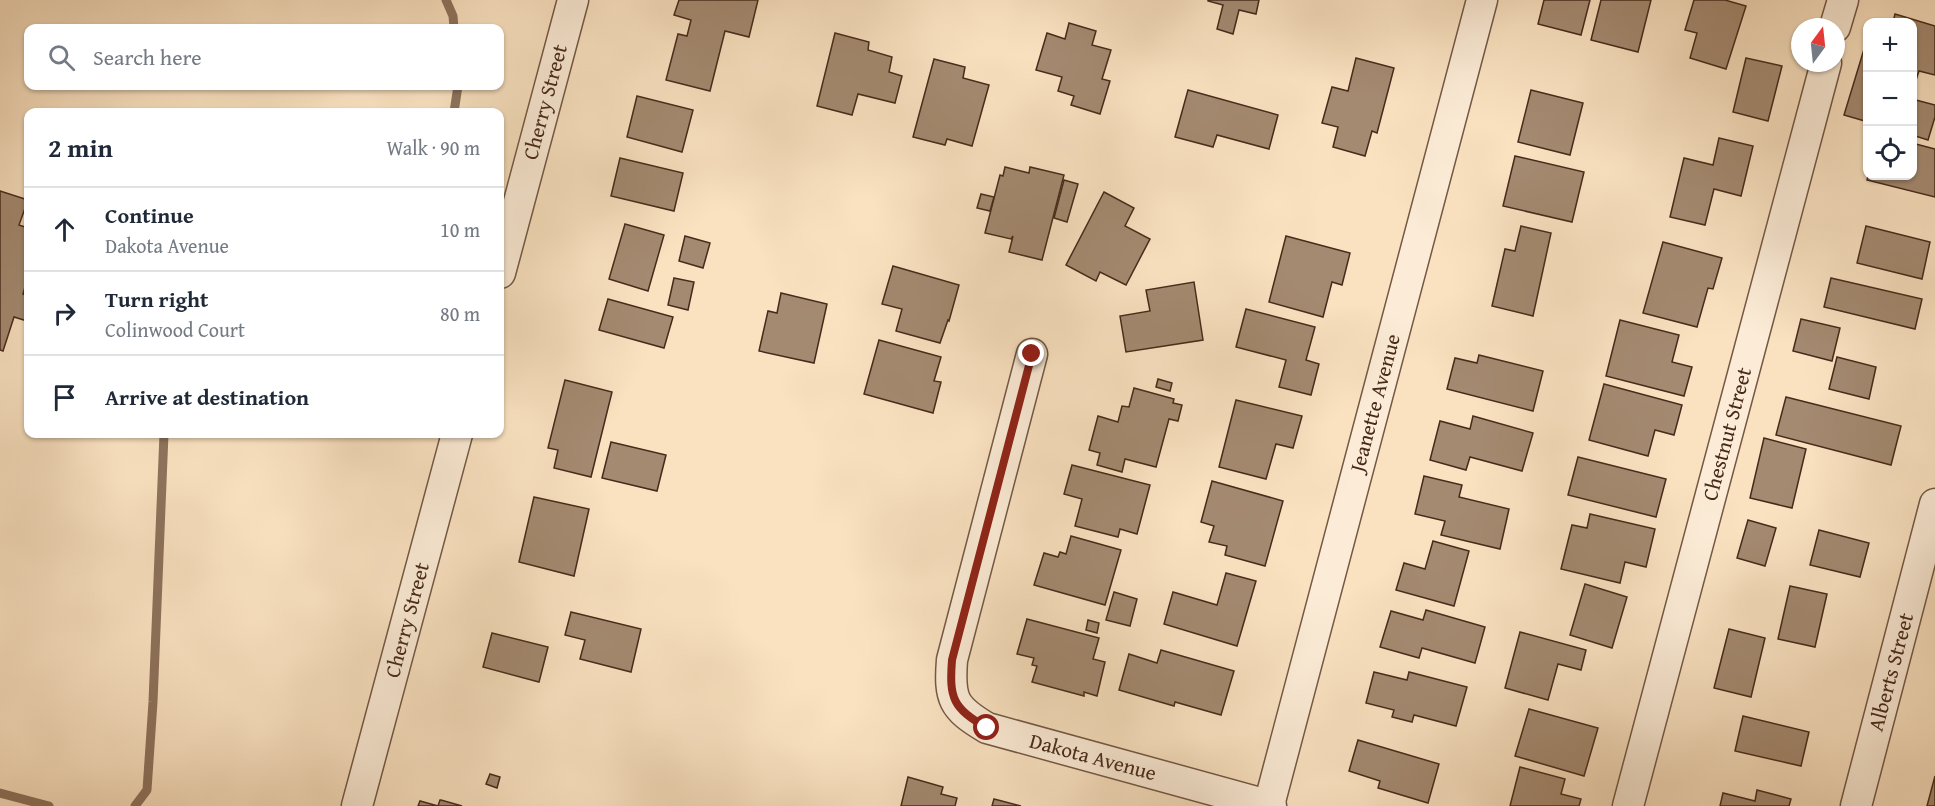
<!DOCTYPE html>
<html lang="en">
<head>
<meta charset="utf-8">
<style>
	body { margin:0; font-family:"Gentium Book Plus",serif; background:#f6f6f7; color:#1f2937 }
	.controls { position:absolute; right:18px; top:18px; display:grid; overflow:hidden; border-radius:12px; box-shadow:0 2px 4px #0004 }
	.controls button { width:54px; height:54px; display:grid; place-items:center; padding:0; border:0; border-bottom:2px solid #e0e1e3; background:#fff; color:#1f2937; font:30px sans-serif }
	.compass { position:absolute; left:1791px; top:18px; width:54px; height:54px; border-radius:50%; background:#fff; box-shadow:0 2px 4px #0004; rotate:15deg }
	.stop { position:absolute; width:18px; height:18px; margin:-14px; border:4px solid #8f2418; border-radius:50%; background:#fff }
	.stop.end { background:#8f2418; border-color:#fff; box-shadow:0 2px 6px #0008 }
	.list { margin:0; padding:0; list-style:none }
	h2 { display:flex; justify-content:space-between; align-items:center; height:78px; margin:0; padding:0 24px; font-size:26px }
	h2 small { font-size:20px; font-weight:400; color:#747a83 }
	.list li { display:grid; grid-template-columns:39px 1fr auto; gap:18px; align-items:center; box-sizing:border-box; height:84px; padding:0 24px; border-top:2px solid #e0e1e3 }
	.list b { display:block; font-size:22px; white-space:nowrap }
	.list p { margin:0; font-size:20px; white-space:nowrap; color:#747a83 }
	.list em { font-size:20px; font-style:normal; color:#747a83 }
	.icon { flex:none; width:33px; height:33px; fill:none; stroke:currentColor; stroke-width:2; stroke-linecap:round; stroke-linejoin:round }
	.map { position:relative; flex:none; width:1935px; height:806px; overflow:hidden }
	.search { position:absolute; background:#fff; box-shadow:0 2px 4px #0004; left:24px; top:24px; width:480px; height:66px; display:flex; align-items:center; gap:15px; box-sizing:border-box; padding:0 21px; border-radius:12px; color:#747a83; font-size:22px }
	.panel { position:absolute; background:#fff; box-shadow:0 2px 4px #0004; left:24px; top:108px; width:480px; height:330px; border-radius:12px }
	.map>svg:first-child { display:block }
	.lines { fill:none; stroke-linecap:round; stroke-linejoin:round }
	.stream { stroke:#8e735d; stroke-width:9 }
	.building { fill:#a48a71; stroke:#472a1b; stroke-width:1.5 }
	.minor-casing { stroke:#745844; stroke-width:33 }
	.minor { stroke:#fcecd7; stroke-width:30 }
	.route { stroke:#8f2418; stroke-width:8 }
	.labels { text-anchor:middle; stroke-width:4.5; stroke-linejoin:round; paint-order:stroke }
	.street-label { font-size:21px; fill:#472a1b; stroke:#fcecd7 }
</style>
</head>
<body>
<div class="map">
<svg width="1935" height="806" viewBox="0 0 1935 806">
	<rect width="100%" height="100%" fill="#fae2c1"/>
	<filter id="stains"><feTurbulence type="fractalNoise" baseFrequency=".00333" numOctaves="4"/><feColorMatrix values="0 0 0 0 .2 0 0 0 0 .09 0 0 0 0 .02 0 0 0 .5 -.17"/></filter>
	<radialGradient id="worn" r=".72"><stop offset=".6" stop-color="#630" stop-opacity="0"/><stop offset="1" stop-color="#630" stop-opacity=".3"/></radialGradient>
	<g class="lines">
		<g class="stream">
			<polyline points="446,0 453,16 454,28"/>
			<polyline points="454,112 458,86"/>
			<polyline points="0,793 49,806"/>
			<polyline points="135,806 147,790 153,702 164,434"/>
		</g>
	</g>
	<g class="building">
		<polygon points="679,0 758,0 749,37 725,31 710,91 666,80 678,34 687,36 691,20 674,15"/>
		<polygon points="1208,0 1259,0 1256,14 1239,10 1233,34 1217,29 1223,5 1208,1"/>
		<polygon points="1544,0 1590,0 1581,35 1538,24"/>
		<polygon points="1601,0 1651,0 1638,52 1591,40"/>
		<polygon points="1694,0 1725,0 1746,6 1726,69 1690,58 1697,33 1685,30"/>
		<polygon points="1895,14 1935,26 1935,75 1919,71 1912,92 1912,22 1893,22"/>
		<polygon points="1069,23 1096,31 1092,45 1111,50 1102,79 1110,81 1100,114 1071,105 1074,96 1058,91 1062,77 1036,70 1047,33 1065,39"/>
		<polygon points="835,33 869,42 868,50 892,57 889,72 902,76 895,103 858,94 852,115 817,106"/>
		<polygon points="1865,46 1868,46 1868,122 1844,115"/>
		<polygon points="1356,58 1394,68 1377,133 1372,131 1365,156 1333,147 1338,127 1322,123 1332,87 1348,91"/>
		<polygon points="1746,58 1782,66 1768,121 1733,112"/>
		<polygon points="934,59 965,67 963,78 989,85 972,146 947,139 945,145 913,137"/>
		<polygon points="1188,90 1278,115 1269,149 1217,135 1213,147 1175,137"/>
		<polygon points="1531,90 1583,103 1570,155 1518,142"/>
		<polygon points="637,96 693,110 682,152 627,137"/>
		<polygon points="1912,99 1935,105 1935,117 1928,140 1912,135"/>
		<polygon points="1719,138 1753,146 1741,196 1714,189 1705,225 1670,217 1684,158 1713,165"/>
		<polygon points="1912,143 1935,149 1935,197 1867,180 1868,176 1912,176"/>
		<polygon points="1515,156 1584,172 1572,222 1503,206"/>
		<polygon points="620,158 683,173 674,211 611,196"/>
		<polygon points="1005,167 1029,173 1030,167 1064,175 1042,260 1009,252 1013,236 1011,239 985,233 1000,175 1003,176"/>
		<polygon points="1064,180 1078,184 1067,222 1054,218"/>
		<polygon points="0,191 28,200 19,225 28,228 28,277 23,294 28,296 28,316 27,321 14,317 3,351 0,350"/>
		<polygon points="1104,192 1134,208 1125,226 1150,239 1126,285 1100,272 1096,281 1066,265"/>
		<polygon points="981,194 994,197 990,211 977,208"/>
		<polygon points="625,224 664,235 648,291 609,279"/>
		<polygon points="1521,226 1551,233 1533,316 1492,306 1505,249 1515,251"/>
		<polygon points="1866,226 1930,242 1922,279 1857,263"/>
		<polygon points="685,236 710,243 703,268 679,261"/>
		<polygon points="1286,236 1350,253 1342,285 1332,282 1323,317 1269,302"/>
		<polygon points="1663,242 1722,258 1713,289 1708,288 1697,327 1643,313"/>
		<polygon points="893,266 959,285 949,321 948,320 940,343 896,331 902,309 882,304"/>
		<polygon points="674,278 694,282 688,310 668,305"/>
		<polygon points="1831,278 1922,299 1915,329 1824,307"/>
		<polygon points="1194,282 1203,340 1126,352 1120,316 1150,311 1146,290"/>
		<polygon points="781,293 827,304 814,363 759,351 768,311 777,313"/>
		<polygon points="608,299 673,317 664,348 599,330"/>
		<polygon points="1246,309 1315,327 1306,360 1319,364 1311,395 1279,387 1286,360 1236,347"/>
		<polygon points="1801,319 1840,328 1832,361 1793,351"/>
		<polygon points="1620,320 1679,335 1672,362 1692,367 1684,396 1606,376"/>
		<polygon points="879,340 941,357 934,381 941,382 933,413 864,394"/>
		<polygon points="1479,355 1543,371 1533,411 1447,389 1455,358 1477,363"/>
		<polygon points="1837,357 1876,367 1869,399 1829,389"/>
		<polygon points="1158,379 1172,383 1170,391 1156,387"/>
		<polygon points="565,380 612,392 591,477 554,468 558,450 548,448"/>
		<polygon points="1604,384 1682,405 1674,435 1655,430 1648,456 1589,440"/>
		<polygon points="1134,388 1174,399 1173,403 1182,405 1178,421 1169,419 1156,467 1125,459 1122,472 1097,465 1100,453 1089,450 1098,416 1118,422 1122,406 1129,407"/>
		<polygon points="1786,397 1901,426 1891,465 1776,435"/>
		<polygon points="1236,400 1302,416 1293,448 1276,444 1266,479 1219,467"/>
		<polygon points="1473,416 1533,433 1522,471 1470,457 1466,470 1430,460 1440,421 1470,429"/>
		<polygon points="1764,438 1806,449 1792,508 1750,498"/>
		<polygon points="611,442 666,455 657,491 602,478"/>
		<polygon points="1578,457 1666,479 1656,517 1568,495"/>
		<polygon points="1072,465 1150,485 1137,534 1120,529 1118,537 1075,526 1082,499 1064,494"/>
		<polygon points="1424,476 1462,485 1459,497 1509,509 1500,549 1441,535 1445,521 1415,514"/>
		<polygon points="1212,481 1283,501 1265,566 1225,555 1227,546 1209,542 1214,526 1201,522"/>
		<polygon points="534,497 589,509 574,576 519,562"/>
		<polygon points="1590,514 1655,529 1646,567 1625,562 1620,583 1561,569 1572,525 1587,528"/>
		<polygon points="1748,520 1776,528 1765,566 1737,558"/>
		<polygon points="1819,530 1869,543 1860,577 1810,565"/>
		<polygon points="1071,536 1121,550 1105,605 1034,585 1044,553 1058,557 1060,552 1066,554"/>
		<polygon points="1433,541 1469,551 1454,606 1396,590 1404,563 1425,569"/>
		<polygon points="1226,573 1256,581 1237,646 1164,624 1173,592 1217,605"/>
		<polygon points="1585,584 1627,597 1612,648 1570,635"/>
		<polygon points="1790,586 1827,594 1815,647 1778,639"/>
		<polygon points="1114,592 1137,599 1130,626 1106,620"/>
		<polygon points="1426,610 1485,627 1475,663 1422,648 1419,658 1380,647 1391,611 1423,620"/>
		<polygon points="571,612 641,629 631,672 580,659 585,640 565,635"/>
		<polygon points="1027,619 1099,638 1093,659 1105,662 1097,696 1084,692 1084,696 1032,682 1037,666 1032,665 1034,658 1017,654"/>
		<polygon points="1088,620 1099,623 1097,633 1086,630"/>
		<polygon points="1729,629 1765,638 1751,697 1714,688"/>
		<polygon points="1520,632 1586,650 1581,670 1558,664 1548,700 1505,688"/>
		<polygon points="492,633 548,647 539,682 483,667"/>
		<polygon points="1161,650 1234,671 1221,715 1175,702 1174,706 1119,690 1129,654 1157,663"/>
		<polygon points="1374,672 1407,680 1409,672 1467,687 1456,726 1414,715 1412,722 1392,717 1394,710 1366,703"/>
		<polygon points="1529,709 1598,728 1584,776 1515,756"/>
		<polygon points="1743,716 1809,732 1801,766 1735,751"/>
		<polygon points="1358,740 1439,764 1428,803 1378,788 1380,781 1349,771"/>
		<polygon points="1520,767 1565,779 1561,794 1581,799 1579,806 1510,806"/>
		<polygon points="490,774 500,777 497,788 486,784"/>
		<polygon points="1935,776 1935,806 1927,806"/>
		<polygon points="908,777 943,787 941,794 957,798 955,806 901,806"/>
		<polygon points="1757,790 1791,799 1789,806 1720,806 1723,793 1755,801"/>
		<polygon points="994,799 998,800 1021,806 992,806"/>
		<polygon points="440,800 441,800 462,806 418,806 420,801 438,806"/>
	</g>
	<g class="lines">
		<defs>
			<g id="minor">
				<polyline points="1835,27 1843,0"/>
				<polyline points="500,273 573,0"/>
				<path d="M 1032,354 L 952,660 C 949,699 953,708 987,728 L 1271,806"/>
				<polyline points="1269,805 1482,0"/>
				<polyline points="357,806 457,434"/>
				<polyline points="1628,806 1826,63"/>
				<polyline points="1856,806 1935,504"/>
			</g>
		</defs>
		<use href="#minor" class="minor-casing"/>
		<use href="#minor" class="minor"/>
	</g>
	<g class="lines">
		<path class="route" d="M 987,728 C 953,708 949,699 952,660 L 1032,354"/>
	</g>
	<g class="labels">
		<g class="street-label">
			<text transform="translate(545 102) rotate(-75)" y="7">Cherry Street</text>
			<text transform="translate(1375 403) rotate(-75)" y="7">Jeanette Avenue</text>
			<text transform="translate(1727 434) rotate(-75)" y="7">Chestnut Street</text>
			<text transform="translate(407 620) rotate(-75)" y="7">Cherry Street</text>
			<text transform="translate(1891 672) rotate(-75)" y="7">Alberts Street</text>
			<text transform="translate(1093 757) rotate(15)" y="7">Dakota Avenue</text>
		</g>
	</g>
	<rect width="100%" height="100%" filter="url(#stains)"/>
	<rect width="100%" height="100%" fill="url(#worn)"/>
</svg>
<div class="controls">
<button>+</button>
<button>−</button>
<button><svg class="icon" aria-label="locate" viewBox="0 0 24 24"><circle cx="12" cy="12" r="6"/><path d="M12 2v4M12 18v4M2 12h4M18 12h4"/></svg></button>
</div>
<svg class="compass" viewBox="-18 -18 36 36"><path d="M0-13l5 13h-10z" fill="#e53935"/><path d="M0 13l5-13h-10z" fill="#747a83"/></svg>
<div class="stop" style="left:987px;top:728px"></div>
<div class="stop end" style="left:1032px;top:354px"></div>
<div class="search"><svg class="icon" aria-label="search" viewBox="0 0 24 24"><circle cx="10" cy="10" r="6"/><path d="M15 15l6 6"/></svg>Search here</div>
<section class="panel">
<h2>2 min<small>Walk · 90 m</small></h2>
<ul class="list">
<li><svg class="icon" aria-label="ahead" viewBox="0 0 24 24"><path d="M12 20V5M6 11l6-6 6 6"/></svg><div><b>Continue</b><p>Dakota Avenue</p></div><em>10 m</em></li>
<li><svg class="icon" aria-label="right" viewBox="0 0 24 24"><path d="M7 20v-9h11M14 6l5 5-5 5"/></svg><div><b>Turn right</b><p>Colinwood Court</p></div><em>80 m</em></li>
<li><svg class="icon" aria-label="arrive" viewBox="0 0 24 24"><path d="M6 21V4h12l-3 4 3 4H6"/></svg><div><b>Arrive at destination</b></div></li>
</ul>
</section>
</div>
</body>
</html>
